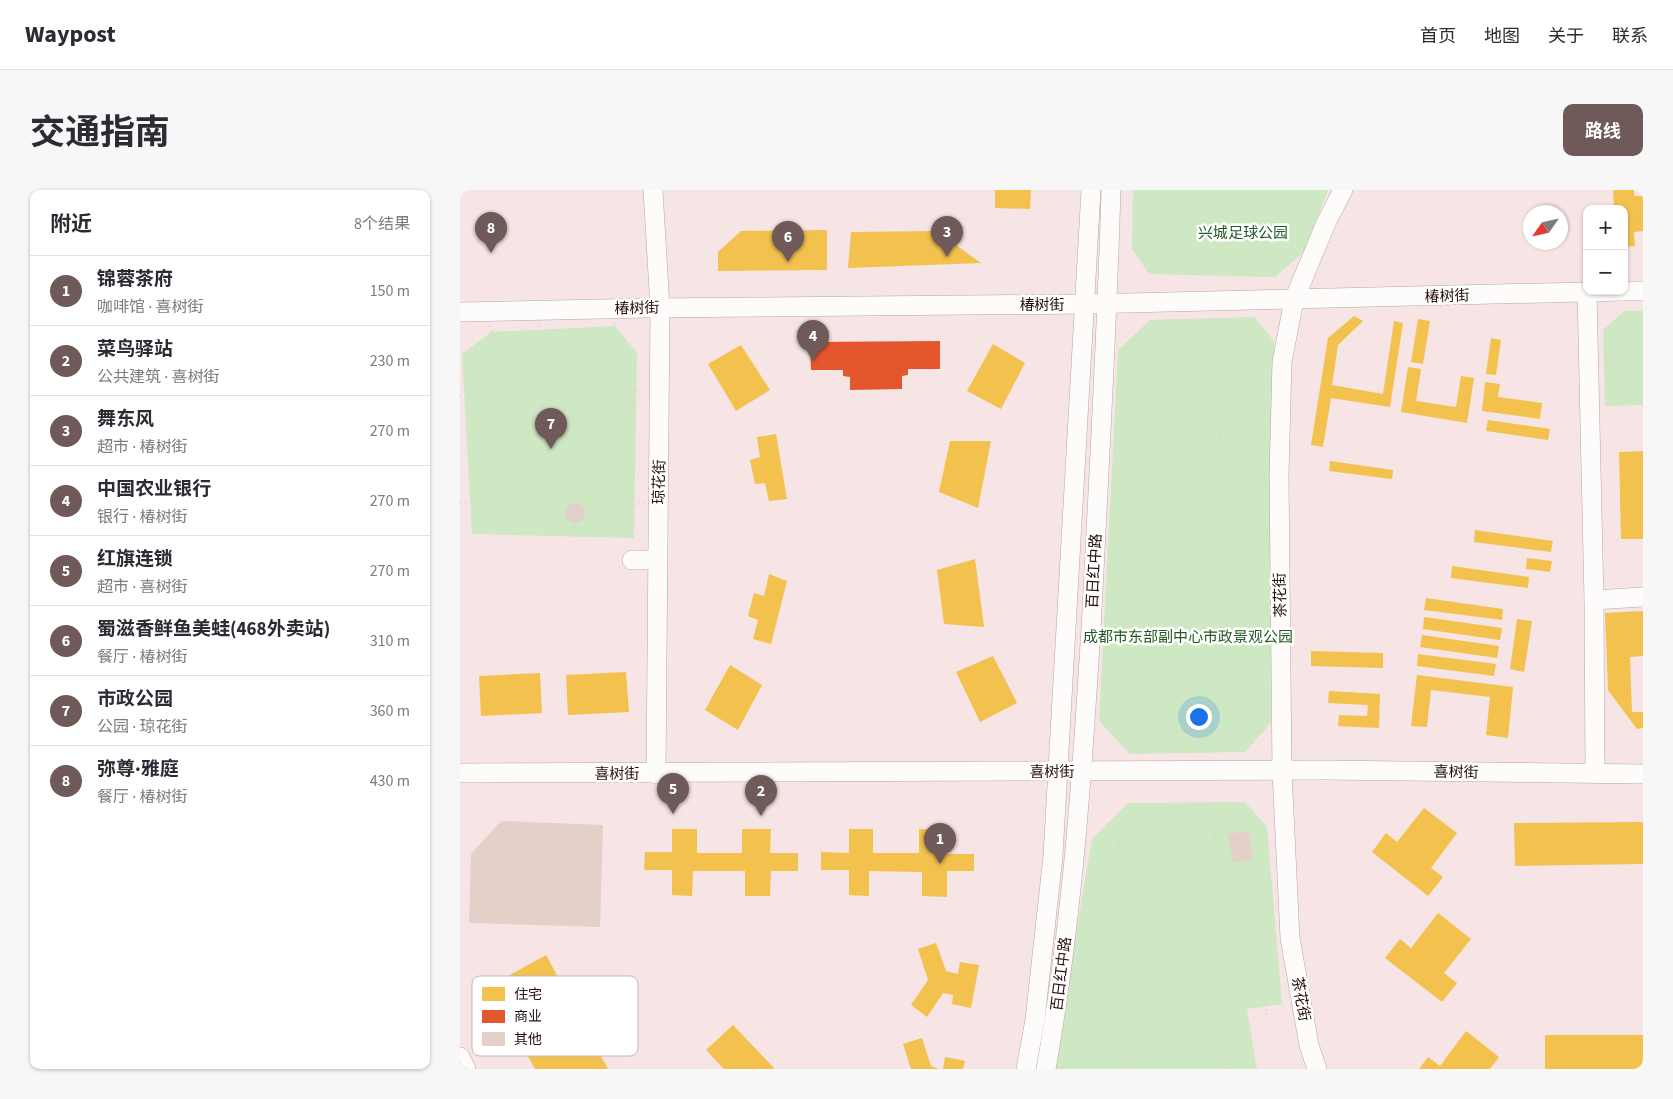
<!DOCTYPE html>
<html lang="zh">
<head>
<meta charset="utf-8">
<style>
	body { margin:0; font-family:"Source Sans 3","Noto Sans SC",sans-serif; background:#f7f7f7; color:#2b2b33 }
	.controls { position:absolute; right:15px; top:15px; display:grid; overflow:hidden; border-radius:10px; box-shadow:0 1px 4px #0004 }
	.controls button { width:45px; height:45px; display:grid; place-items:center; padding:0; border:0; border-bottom:1px solid #e1e1e2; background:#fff; color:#2b2b33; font:25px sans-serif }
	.compass { position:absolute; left:1063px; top:15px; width:45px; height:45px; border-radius:50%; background:#fff; box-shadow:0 1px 4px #0004; rotate:236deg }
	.you { position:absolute; left:738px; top:526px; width:18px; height:18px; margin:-12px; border:4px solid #fff; border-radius:50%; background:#1a73e8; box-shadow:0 0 0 8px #1a73e833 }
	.badge { display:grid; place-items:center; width:32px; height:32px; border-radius:50%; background:#705959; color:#fff; font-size:16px; font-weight:700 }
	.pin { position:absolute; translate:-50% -41px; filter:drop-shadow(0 1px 2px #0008) }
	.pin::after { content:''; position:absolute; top:26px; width:18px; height:15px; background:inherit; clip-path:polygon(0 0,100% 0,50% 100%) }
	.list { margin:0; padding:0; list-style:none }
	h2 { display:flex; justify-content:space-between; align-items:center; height:65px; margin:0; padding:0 20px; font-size:21px }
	h2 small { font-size:16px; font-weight:400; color:#7c7c81 }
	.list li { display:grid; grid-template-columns:32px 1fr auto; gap:15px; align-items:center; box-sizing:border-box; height:70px; padding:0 20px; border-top:1px solid #e1e1e2 }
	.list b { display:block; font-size:19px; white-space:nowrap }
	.list p { margin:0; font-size:16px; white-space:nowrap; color:#7c7c81 }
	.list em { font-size:16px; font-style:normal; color:#7c7c81 }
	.map { position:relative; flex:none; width:1183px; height:879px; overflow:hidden; border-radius:10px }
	header { display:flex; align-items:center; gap:30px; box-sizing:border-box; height:70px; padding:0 25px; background:#fff; border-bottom:1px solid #e1e1e2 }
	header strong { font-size:24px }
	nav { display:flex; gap:28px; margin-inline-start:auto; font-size:18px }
	.intro { display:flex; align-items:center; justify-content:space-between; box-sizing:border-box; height:120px; padding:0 30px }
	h1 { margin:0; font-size:35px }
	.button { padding:12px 22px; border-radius:10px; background:#705959; color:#fff; font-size:18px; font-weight:700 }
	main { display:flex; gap:30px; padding:0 30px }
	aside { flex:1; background:#fff; border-radius:10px; box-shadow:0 1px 4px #0004 }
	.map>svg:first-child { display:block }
	.green { fill:#cfe8c4 }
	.homes { fill:#f2c14e }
	.shops { fill:#e4572e }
	.building { fill:#e4cfc9 }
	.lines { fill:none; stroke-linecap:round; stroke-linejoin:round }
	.minor-casing { stroke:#baa5a4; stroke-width:20 }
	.path { stroke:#dad4d4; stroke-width:2.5; stroke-dasharray:1 4; stroke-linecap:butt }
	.minor { stroke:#fefbfb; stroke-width:19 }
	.labels { text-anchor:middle; stroke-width:5; stroke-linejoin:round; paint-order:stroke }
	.park-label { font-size:15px; fill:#215a1f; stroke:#fff }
	.street-label { font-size:15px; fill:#280e0e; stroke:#fff }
	.key { fill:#fff; stroke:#beb7b7; stroke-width:1 }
	.key-label { font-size:14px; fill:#280e0e }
</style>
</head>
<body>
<header>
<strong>Waypost</strong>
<nav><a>首页</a><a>地图</a><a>关于</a><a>联系</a></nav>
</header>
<div class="intro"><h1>交通指南</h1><a class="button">路线</a></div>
<main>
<aside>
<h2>附近<small>8个结果</small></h2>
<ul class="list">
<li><span class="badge">1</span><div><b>锦蓉茶府</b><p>咖啡馆 · 喜树街</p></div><em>150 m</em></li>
<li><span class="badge">2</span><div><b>菜鸟驿站</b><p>公共建筑 · 喜树街</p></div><em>230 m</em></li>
<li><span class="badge">3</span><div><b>舞东风</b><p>超市 · 椿树街</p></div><em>270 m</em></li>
<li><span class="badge">4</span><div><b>中国农业银行</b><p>银行 · 椿树街</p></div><em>270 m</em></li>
<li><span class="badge">5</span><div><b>红旗连锁</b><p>超市 · 喜树街</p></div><em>270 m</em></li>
<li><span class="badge">6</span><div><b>蜀滋香鲜鱼美蛙(468外卖站)</b><p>餐厅 · 椿树街</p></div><em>310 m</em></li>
<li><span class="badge">7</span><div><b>市政公园</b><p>公园 · 琼花街</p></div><em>360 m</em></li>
<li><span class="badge">8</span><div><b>弥尊·雅庭</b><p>餐厅 · 椿树街</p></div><em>430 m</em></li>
</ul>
</aside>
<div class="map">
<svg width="1183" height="879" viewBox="0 0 1183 879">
	<rect width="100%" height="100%" fill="#f6e5e4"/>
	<g class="green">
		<polygon points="673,0 868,0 843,63 815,87 689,84 672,59"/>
		<polygon points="1164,121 1183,121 1183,215 1145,216 1143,140"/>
		<polygon points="794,127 814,151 811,533 785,562 670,564 639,531 658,160 690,130"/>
		<polygon points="155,136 177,163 174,348 12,344 2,164 31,142"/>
		<polygon points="785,612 807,637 822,814 787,819 797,879 593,879 632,649 668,613"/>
	</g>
	<g class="homes">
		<polygon points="535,0 571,0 570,19 535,18"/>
		<polygon points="1153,0 1174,0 1174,6 1183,6 1183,41 1174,42 1175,56 1164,57 1164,19 1138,19 1138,16 1154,15"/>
		<polygon points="367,40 367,80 258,81 258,62 281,41"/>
		<polygon points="476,41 521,73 388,78 391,42"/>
		<polygon points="894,126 903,131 878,155 872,195 923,204 934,131 943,133 930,217 871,208 863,257 851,255 868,148"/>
		<polygon points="958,129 970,131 963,174 951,172"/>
		<polygon points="1031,148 1041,150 1036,185 1026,184"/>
		<polygon points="533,154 565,173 541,219 507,201"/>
		<polygon points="281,155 310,200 276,221 248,174"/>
		<polygon points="948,177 961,179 956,211 996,217 1001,186 1014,188 1007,233 941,222"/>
		<polygon points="1025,192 1040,194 1038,207 1082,213 1080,229 1022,221"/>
		<polygon points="1028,230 1090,239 1088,250 1026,241"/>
		<polygon points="316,244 327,309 309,311 305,293 295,294 290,270 300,267 297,247"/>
		<polygon points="490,251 531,251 518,318 479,302"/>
		<polygon points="1183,261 1183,349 1161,349 1159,262"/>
		<polygon points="870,271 933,280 932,289 869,281"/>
		<polygon points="1015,340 1093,351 1091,362 1014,352"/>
		<polygon points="1067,368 1092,371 1090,382 1066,379"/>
		<polygon points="515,369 524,437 484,434 477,380"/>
		<polygon points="992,376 1069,387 1068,398 991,388"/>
		<polygon points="309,384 327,391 311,454 293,449 298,430 288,426 294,403 304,406"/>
		<polygon points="966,408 1043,419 1042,430 964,420"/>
		<polygon points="1183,421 1183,466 1170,467 1172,522 1183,522 1183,538 1177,539 1148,500 1145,423"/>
		<polygon points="964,427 1042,438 1040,450 963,439"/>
		<polygon points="1057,429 1072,431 1064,482 1050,479"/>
		<polygon points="962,445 1039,456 1037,468 960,457"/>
		<polygon points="851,461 923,463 923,478 851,476"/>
		<polygon points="958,464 1036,474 1034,486 957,476"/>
		<polygon points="533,466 557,513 520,532 496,482"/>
		<polygon points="270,475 302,495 278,540 245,520"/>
		<polygon points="166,482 169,522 108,525 106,485"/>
		<polygon points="80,483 82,523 21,526 19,486"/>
		<polygon points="957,485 1053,497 1048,548 1026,545 1030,507 971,500 967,537 951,536"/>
		<polygon points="869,501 920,504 919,538 878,536 879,525 907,526 908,515 868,513"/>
		<polygon points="964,618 997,643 971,678 983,687 968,706 912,662 926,643 937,652"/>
		<polygon points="1183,632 1183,674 1055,676 1054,633"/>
		<polygon points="212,639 237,639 237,663 282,663 282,639 311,639 310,663 338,663 338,681 311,681 310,706 285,706 285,681 233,681 232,706 212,705 212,680 184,680 185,662 212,662"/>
		<polygon points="389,639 413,639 413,663 459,663 459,639 487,640 487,664 514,664 514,681 487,681 487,707 462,706 462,682 409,681 409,706 389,705 389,680 361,680 361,662 389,663"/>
		<polygon points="978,723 1011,749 984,783 997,793 982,812 925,768 940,749 951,758"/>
		<polygon points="476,753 486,781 498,784 500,772 519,775 511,818 492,814 493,805 483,803 467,827 451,815 468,790 458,759"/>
		<polygon points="86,765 148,879 75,879 30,796"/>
		<polygon points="273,835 315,879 264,879 246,860"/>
		<polygon points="1006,841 1039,867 1030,879 959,879 968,867 980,876"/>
		<rect x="1085" y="845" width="98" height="34"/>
		<polygon points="462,848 471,876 479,879 451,879 443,854"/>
		<polygon points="485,867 505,871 503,879 483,879"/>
	</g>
	<polygon class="shops" points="480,151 480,179 448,179 448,185 442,186 442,199 390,200 390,187 383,186 383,180 351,180 350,152"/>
	<g class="building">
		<circle cx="115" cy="323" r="10"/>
		<polygon points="41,631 143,635 140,737 9,733 11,664"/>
		<polygon points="789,641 793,669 773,673 768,644"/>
	</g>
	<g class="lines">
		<defs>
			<g id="minor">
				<polyline points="193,0 200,118 196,584"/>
				<polyline points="1164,101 1183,101"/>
				<polyline points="1127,102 1134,410 1135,584"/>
				<polyline points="0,122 188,118 626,114 1163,101"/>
				<polyline points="172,370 198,370"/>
				<polyline points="1134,410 1183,407"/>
				<polyline points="0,583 865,580 1183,584"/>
				<polyline points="0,867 6,879"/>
				<polyline points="566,879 575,830 593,666 631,0"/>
				<path d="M 586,879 C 613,728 623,574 632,421 C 639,280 647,140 651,0"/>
				<polyline points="857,879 849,855 830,748 822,581 819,285 822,172 834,110 866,33 883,0"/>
			</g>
		</defs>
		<use href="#minor" class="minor-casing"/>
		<g class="path">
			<polyline points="757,128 762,421"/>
			<polyline points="711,129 712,421"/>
			<polyline points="30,136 31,142 47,167"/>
			<polyline points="79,136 79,157"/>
			<polyline points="712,171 758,170"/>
			<path d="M 0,206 L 8,206 L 25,231 L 58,263 C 67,263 76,259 85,260 C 108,263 129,308 158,315 C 165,316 176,314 185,313"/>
			<path d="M 91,210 C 82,218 69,226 56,220 C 50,217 46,211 42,206 C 12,169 94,125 107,191"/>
			<polyline points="119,226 108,233 91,210 155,134"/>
			<polyline points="25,231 44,210"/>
			<polyline points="712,234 759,233"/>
			<polyline points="655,245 712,245"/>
			<polyline points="759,246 805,246"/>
			<polyline points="712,256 759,256"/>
			<polyline points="88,261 94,246 108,233"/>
			<path d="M 54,290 C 61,308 74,323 95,314 C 104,310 107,306 111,297 L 119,226 C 136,206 159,204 183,201"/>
			<path d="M 0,313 C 20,312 41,311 53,291 C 57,284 57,271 58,263"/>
			<polyline points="646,421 806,421"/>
			<polyline points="743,421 750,541"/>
			<polyline points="725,541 729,421"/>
			<polyline points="738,541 738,565"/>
			<polyline points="661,555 675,542 804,541"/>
			<polyline points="754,612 755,652 751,676 774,777 776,803 768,879"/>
			<polyline points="647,634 701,724"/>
			<path d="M 659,654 C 684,638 690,631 718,644"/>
			<polyline points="732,656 755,652 777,612"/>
			<polyline points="675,680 724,649"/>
			<polyline points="618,764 633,766 651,794 660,789 676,814 648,832 671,870 718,841 712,832 754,806 803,800 807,827"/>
			<polyline points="633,766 720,712 732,656 718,644 719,612"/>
			<polyline points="671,870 677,879"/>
		</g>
		<use href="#minor" class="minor"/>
	</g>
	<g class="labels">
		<g class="park-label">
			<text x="783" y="48">兴城足球公园</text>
			<text x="728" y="452">成都市东部副中心市政景观公园</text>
		</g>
		<g class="street-label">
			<text transform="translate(987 106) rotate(-2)" y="5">椿树街</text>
			<text x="582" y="120">椿树街</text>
			<text transform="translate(177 118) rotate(-1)" y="5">椿树街</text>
			<text transform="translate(199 292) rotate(-89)" y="5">琼花街</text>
			<text transform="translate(634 381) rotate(-87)" y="5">百日红中路</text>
			<text transform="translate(820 405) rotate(-91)" y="5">茶花街</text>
			<text x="592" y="587">喜树街</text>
			<text transform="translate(996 582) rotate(1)" y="5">喜树街</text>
			<text x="157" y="589">喜树街</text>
			<text transform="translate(601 784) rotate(-83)" y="5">百日红中路</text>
			<text transform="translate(841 809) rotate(80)" y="5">茶花街</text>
		</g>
	</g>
	<rect x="12" y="786" width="166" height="80" rx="8" class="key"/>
	<rect x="22" y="797" width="23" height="14" fill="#f2c14e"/>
	<rect x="22" y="820" width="23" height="13" fill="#e4572e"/>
	<rect x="22" y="842" width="23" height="14" fill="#e4cfc9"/>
	<g class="key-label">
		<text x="54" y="809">住宅</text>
		<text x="54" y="831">商业</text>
		<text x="54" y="854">其他</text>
	</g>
</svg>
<div class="controls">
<button>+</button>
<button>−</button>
</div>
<svg class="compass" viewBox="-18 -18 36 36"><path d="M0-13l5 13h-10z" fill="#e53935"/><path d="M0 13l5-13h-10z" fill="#7c7c81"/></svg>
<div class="you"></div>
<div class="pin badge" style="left:480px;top:674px">1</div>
<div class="pin badge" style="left:301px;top:626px">2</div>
<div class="pin badge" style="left:487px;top:67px">3</div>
<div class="pin badge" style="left:353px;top:171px">4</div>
<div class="pin badge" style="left:213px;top:624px">5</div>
<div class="pin badge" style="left:328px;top:72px">6</div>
<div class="pin badge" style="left:91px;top:259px">7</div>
<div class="pin badge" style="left:31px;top:63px">8</div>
</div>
</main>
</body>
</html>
